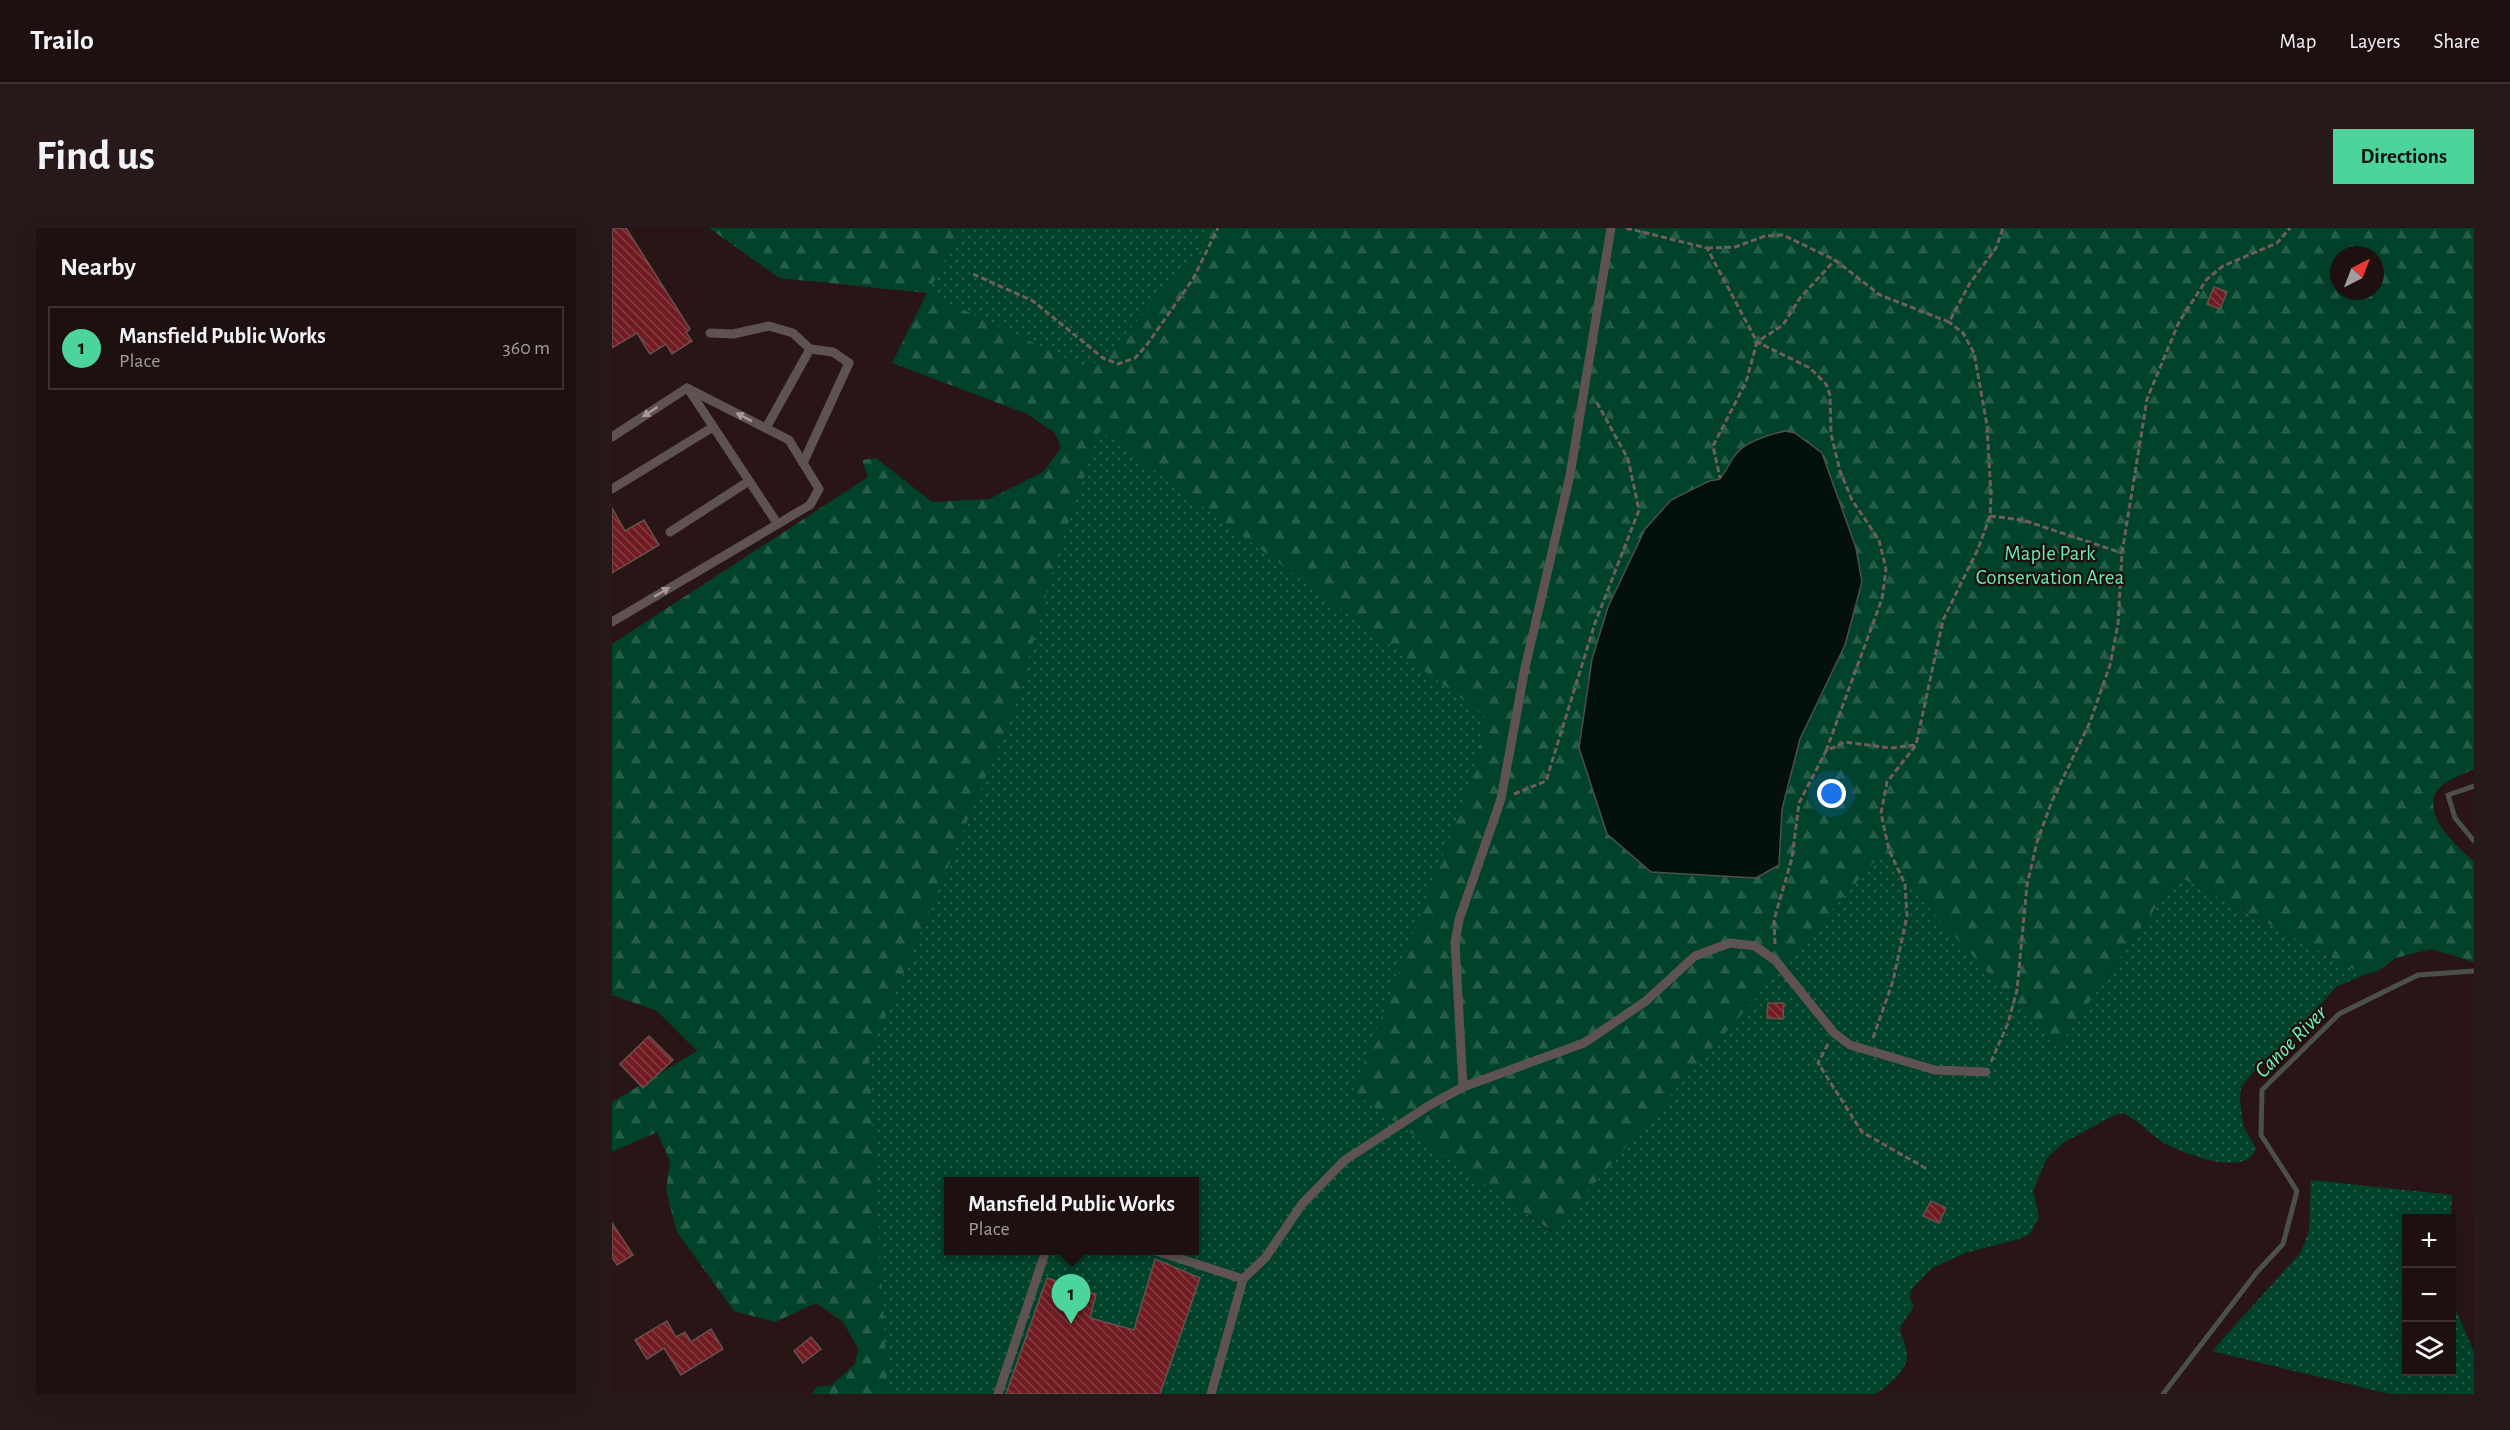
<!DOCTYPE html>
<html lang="en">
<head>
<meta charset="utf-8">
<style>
	body { margin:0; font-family:"Alegreya Sans",sans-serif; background:#271919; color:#f1f3f6 }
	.controls { position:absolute; right:18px; bottom:18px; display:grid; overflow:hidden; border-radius:0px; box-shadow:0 6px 24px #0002 }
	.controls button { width:54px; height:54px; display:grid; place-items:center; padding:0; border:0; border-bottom:2px solid #3c3030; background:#1f1010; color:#f1f3f6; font:30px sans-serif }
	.compass { position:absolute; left:1718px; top:18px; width:54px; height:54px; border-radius:50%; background:#1f1010; box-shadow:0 6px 24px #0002; rotate:42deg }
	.you { position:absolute; left:1220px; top:566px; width:21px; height:21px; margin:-15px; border:4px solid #fff; border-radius:50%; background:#1a73e8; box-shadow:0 0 0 9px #1a73e833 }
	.badge { display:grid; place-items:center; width:39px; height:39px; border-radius:50%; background:#4bd49b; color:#111; font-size:20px; font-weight:700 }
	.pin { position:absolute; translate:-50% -50px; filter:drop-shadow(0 2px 3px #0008) }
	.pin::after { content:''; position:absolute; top:32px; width:21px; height:18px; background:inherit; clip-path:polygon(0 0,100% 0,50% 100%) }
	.popup { position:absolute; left:332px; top:949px; width:255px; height:78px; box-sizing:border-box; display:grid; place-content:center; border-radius:0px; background:#1f1010; filter:drop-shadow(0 2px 4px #0005); font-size:20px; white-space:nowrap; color:#a19d9f }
	.popup b { font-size:22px; color:#f1f3f6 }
	.popup::after { content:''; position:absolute; left:50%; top:100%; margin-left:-12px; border:12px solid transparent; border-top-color:#1f1010 }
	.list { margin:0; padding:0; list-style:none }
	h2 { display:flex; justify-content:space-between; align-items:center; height:78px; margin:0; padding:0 24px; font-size:26px }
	h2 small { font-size:20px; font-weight:400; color:#a19d9f }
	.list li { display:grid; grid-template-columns:39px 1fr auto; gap:18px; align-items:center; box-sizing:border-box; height:84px; margin:0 12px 12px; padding:0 12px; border:2px solid #3c3030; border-radius:0px }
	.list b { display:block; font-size:22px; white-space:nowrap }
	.list p { margin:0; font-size:20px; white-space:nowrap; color:#a19d9f }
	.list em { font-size:20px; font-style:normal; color:#a19d9f }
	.icon { flex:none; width:33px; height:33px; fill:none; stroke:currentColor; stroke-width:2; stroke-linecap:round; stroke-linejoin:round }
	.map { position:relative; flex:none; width:1862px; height:1166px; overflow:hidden; border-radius:0px }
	header { display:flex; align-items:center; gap:36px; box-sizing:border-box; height:84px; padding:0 30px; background:#1f1010; border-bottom:2px solid #3c3030 }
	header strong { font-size:28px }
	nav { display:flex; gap:33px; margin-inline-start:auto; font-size:21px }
	.intro { display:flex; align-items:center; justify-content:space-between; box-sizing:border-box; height:144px; padding:0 36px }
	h1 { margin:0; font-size:42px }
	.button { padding:15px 27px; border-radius:0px; background:#4bd49b; color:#111; font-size:21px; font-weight:700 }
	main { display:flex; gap:36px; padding:0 36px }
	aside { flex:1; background:#1f1010; border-radius:0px; box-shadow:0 6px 24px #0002 }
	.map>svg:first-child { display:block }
	.forest { fill:url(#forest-firs); fill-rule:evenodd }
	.park { fill:url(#park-dots); fill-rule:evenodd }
	.water { fill:#04110a; stroke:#4b504a; stroke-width:1.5 }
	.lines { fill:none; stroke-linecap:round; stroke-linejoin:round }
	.stream { stroke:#4b504a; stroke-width:5 }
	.building { fill:url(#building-back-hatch); stroke:#68504f; stroke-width:1.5 }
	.path { stroke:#705e5e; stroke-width:3; stroke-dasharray:6 3; stroke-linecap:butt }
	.service { stroke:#5e5352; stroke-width:9 }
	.oneway { fill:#a89a9a }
	.labels { text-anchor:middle; stroke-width:4.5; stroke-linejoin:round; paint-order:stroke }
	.park-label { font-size:21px; fill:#62edb1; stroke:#1f0c0c }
	.water-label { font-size:22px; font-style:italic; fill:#6af4b8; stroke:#1f0c0c }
</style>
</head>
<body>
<header>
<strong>Trailo</strong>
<nav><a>Map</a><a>Layers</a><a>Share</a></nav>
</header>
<div class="intro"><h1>Find us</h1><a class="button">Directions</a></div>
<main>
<aside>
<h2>Nearby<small></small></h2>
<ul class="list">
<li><span class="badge">1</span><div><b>Mansfield Public Works</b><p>Place</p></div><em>360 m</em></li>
</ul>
</aside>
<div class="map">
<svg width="1862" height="1166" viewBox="0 0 1862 1166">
	<defs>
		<pattern id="forest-firs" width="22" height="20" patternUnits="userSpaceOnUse" patternTransform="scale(1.5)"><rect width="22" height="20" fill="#01422b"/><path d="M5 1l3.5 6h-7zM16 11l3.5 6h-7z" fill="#265d49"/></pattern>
		<pattern id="park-dots" width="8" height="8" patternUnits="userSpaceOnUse" patternTransform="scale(1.5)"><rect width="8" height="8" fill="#01422b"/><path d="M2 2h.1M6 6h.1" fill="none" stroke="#265d49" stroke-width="1.8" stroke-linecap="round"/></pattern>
		<pattern id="building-back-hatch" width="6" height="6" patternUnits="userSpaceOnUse" patternTransform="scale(1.5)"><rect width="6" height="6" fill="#711c22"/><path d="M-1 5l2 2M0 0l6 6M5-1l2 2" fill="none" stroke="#863d42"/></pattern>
	</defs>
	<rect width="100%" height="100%" fill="#291515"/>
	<path class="forest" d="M 97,0 L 1862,0 L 1862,541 C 1850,547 1833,552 1825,563 C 1809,586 1846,620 1862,633 L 1862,734 L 1819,721 L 1784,730 L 1766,743 L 1752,747 L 1566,648 L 1445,820 L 1268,628 L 941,1004 L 877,960 L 690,924 L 336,954 L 336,1022 L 331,1166 L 200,1166 L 205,1159 L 220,1157 L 243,1136 L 246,1120 L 231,1094 L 204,1075 L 163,1094 L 122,1083 L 65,1004 L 54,963 L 58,933 L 45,904 L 0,924 L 0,874 L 85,823 L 45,783 L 0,767 L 0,416 L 256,249 L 250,232 L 264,230 L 320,274 L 377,271 L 431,244 L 449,220 L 443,205 L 415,186 L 280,135 L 315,65 L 167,50 ZM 1727,27 L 1763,27 L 1763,63 L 1727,63 Z"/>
	<g class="park">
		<polygon points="350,0 597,0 586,27 491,130 475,140 316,65"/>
		<path d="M 488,202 L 873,488 L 863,542 L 741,864 L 940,1004 L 1268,627 L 1445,820 L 1566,648 L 1752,747 L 1724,759 L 1664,828 L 1641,844 L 1629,859 L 1628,872 L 1631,898 L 1644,920 C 1636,951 1569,925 1552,915 C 1538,906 1526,892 1511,885 L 1501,888 L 1451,915 L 1435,930 L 1421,963 L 1427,989 L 1418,1006 L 1407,1011 L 1353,1025 L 1320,1040 L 1299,1062 L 1298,1071 L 1302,1078 L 1288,1100 C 1289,1109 1295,1118 1295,1127 C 1296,1142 1275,1159 1263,1166 L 276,1166 L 257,828 L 402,481 L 445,329 ZM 336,954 L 582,954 L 582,1022 L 336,1022 Z"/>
		<polygon points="1699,952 1840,967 1839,990 1794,990 1794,1144 1840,1144 1840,1073 1862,1124 1862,1166 1777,1166 1600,1123 1689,1024 1697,1003"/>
	</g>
	<path class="water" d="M 1173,203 L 1183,205 L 1210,225 L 1244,320 L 1250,354 L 1233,417 L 1188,511 L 1170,581 L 1167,637 L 1144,650 L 1039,644 L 995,606 L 967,520 L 980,431 L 996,379 L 1033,301 L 1059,272 L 1097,253 L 1108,251 C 1113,244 1117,237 1121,230 C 1130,214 1156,207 1173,203 Z"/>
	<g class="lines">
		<g class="stream">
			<polyline points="1862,558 1836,567 1843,590 1862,613"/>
			<polyline points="1551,1166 1645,1044 1671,1016 1685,963 1649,907 1650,862 1727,786 1806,747 1862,743"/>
		</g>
	</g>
	<g class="building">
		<polygon points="0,0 14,0 78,101 74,104 80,113 60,126 54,116 38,126 25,105 0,120"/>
		<polygon points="1602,59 1615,64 1608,81 1595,76"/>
		<polygon points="0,280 13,303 32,292 47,317 0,345"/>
		<polygon points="1156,775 1172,775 1171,791 1155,790"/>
		<polygon points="37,808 61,832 31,860 8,836"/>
		<polygon points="1319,973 1334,980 1327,995 1311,988"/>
		<polygon points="0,995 21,1027 5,1037 0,1029"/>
		<polygon points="543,1031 588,1050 548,1166 394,1166 435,1050 484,1066 478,1090 522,1102"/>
		<polygon points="55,1093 64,1109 73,1104 79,1114 99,1101 111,1121 69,1147 52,1120 35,1131 23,1112"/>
		<polygon points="199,1109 209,1121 191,1135 182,1123"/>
	</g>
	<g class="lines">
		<g class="path">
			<polyline points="1014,0 1095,20 1145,114 1134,154 1101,218 1108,250"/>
			<polyline points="1095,20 1123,19 1153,8 1171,7 1223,32 1268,67 1337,94 1358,55 1384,20 1391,0"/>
			<polyline points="361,46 421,73 491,130 506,136 523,130 534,118 581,51 606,0"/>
			<polyline points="1378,288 1411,292 1510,325"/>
			<polyline points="1214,523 1270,371 1274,341 1267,312 1240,272 1228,243 1219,206 1218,167 1214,156 1198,140 1145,114 1171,97 1188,70 1223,32"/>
			<polyline points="902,566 934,553 983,395 1027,282 1016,231 984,173"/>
			<polyline points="1163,716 1162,692 1180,630 1187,575 1214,523 1233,514 1278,520 1304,517"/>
			<polyline points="1261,810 1281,753 1295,688 1293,656 1277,622 1269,585 1275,554 1304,517 1331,392 1366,321 1378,288 1379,268 1375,197 1362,125 1351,105 1337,94"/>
			<polyline points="1216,816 1206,835 1250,904 1315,941"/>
			<polyline points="1379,834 1396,795 1405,762 1415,657 1425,614 1440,573 1478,494 1498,437 1506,396 1510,325 1535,171 1567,94 1595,51 1611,38 1665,15 1678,0"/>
		</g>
		<g class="service">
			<polyline points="98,105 121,106 157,98 181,105 198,121 221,124 237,135 191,235"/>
			<polyline points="77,162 165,295"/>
			<polyline points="154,200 198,121"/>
			<polyline points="0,209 75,160"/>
			<polyline points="0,261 101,199"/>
			<polyline points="58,304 137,253"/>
			<polyline points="0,394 198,277 207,261 177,212 75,160"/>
			<polyline points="851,859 843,714 847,692 889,571 913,440 958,247 999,0"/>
			<polyline points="541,1022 631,1051 599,1166"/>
			<polyline points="631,1051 654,1029 690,976 733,932 818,877 851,859 972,815 1034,773 1083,728 1118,715 1143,718 1164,733 1222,805 1238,817 1323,842 1374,844"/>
			<polyline points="386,1166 434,1022"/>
		</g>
	</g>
	<defs><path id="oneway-solid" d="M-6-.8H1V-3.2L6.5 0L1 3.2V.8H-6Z" transform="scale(1.5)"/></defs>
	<g class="oneway">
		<use href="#oneway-solid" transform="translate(38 184) rotate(147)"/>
		<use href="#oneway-solid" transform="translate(132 189) rotate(-153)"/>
		<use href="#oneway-solid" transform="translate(50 364) rotate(-31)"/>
	</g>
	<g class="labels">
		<g class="park-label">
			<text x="1438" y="332">Maple Park<tspan x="1438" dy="24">Conservation Area</tspan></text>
		</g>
		<g class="water-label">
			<text transform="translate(1678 813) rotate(-45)" y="8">Canoe River</text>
		</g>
	</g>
</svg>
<div class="controls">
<button>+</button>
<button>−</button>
<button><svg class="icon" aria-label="layers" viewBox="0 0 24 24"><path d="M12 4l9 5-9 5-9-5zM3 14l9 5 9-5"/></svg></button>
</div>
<svg class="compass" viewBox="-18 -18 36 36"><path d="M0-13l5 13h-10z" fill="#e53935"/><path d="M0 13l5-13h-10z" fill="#a19d9f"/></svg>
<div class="you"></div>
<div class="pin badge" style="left:459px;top:1096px">1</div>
<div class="popup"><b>Mansfield Public Works</b>Place</div>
</div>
</main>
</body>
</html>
